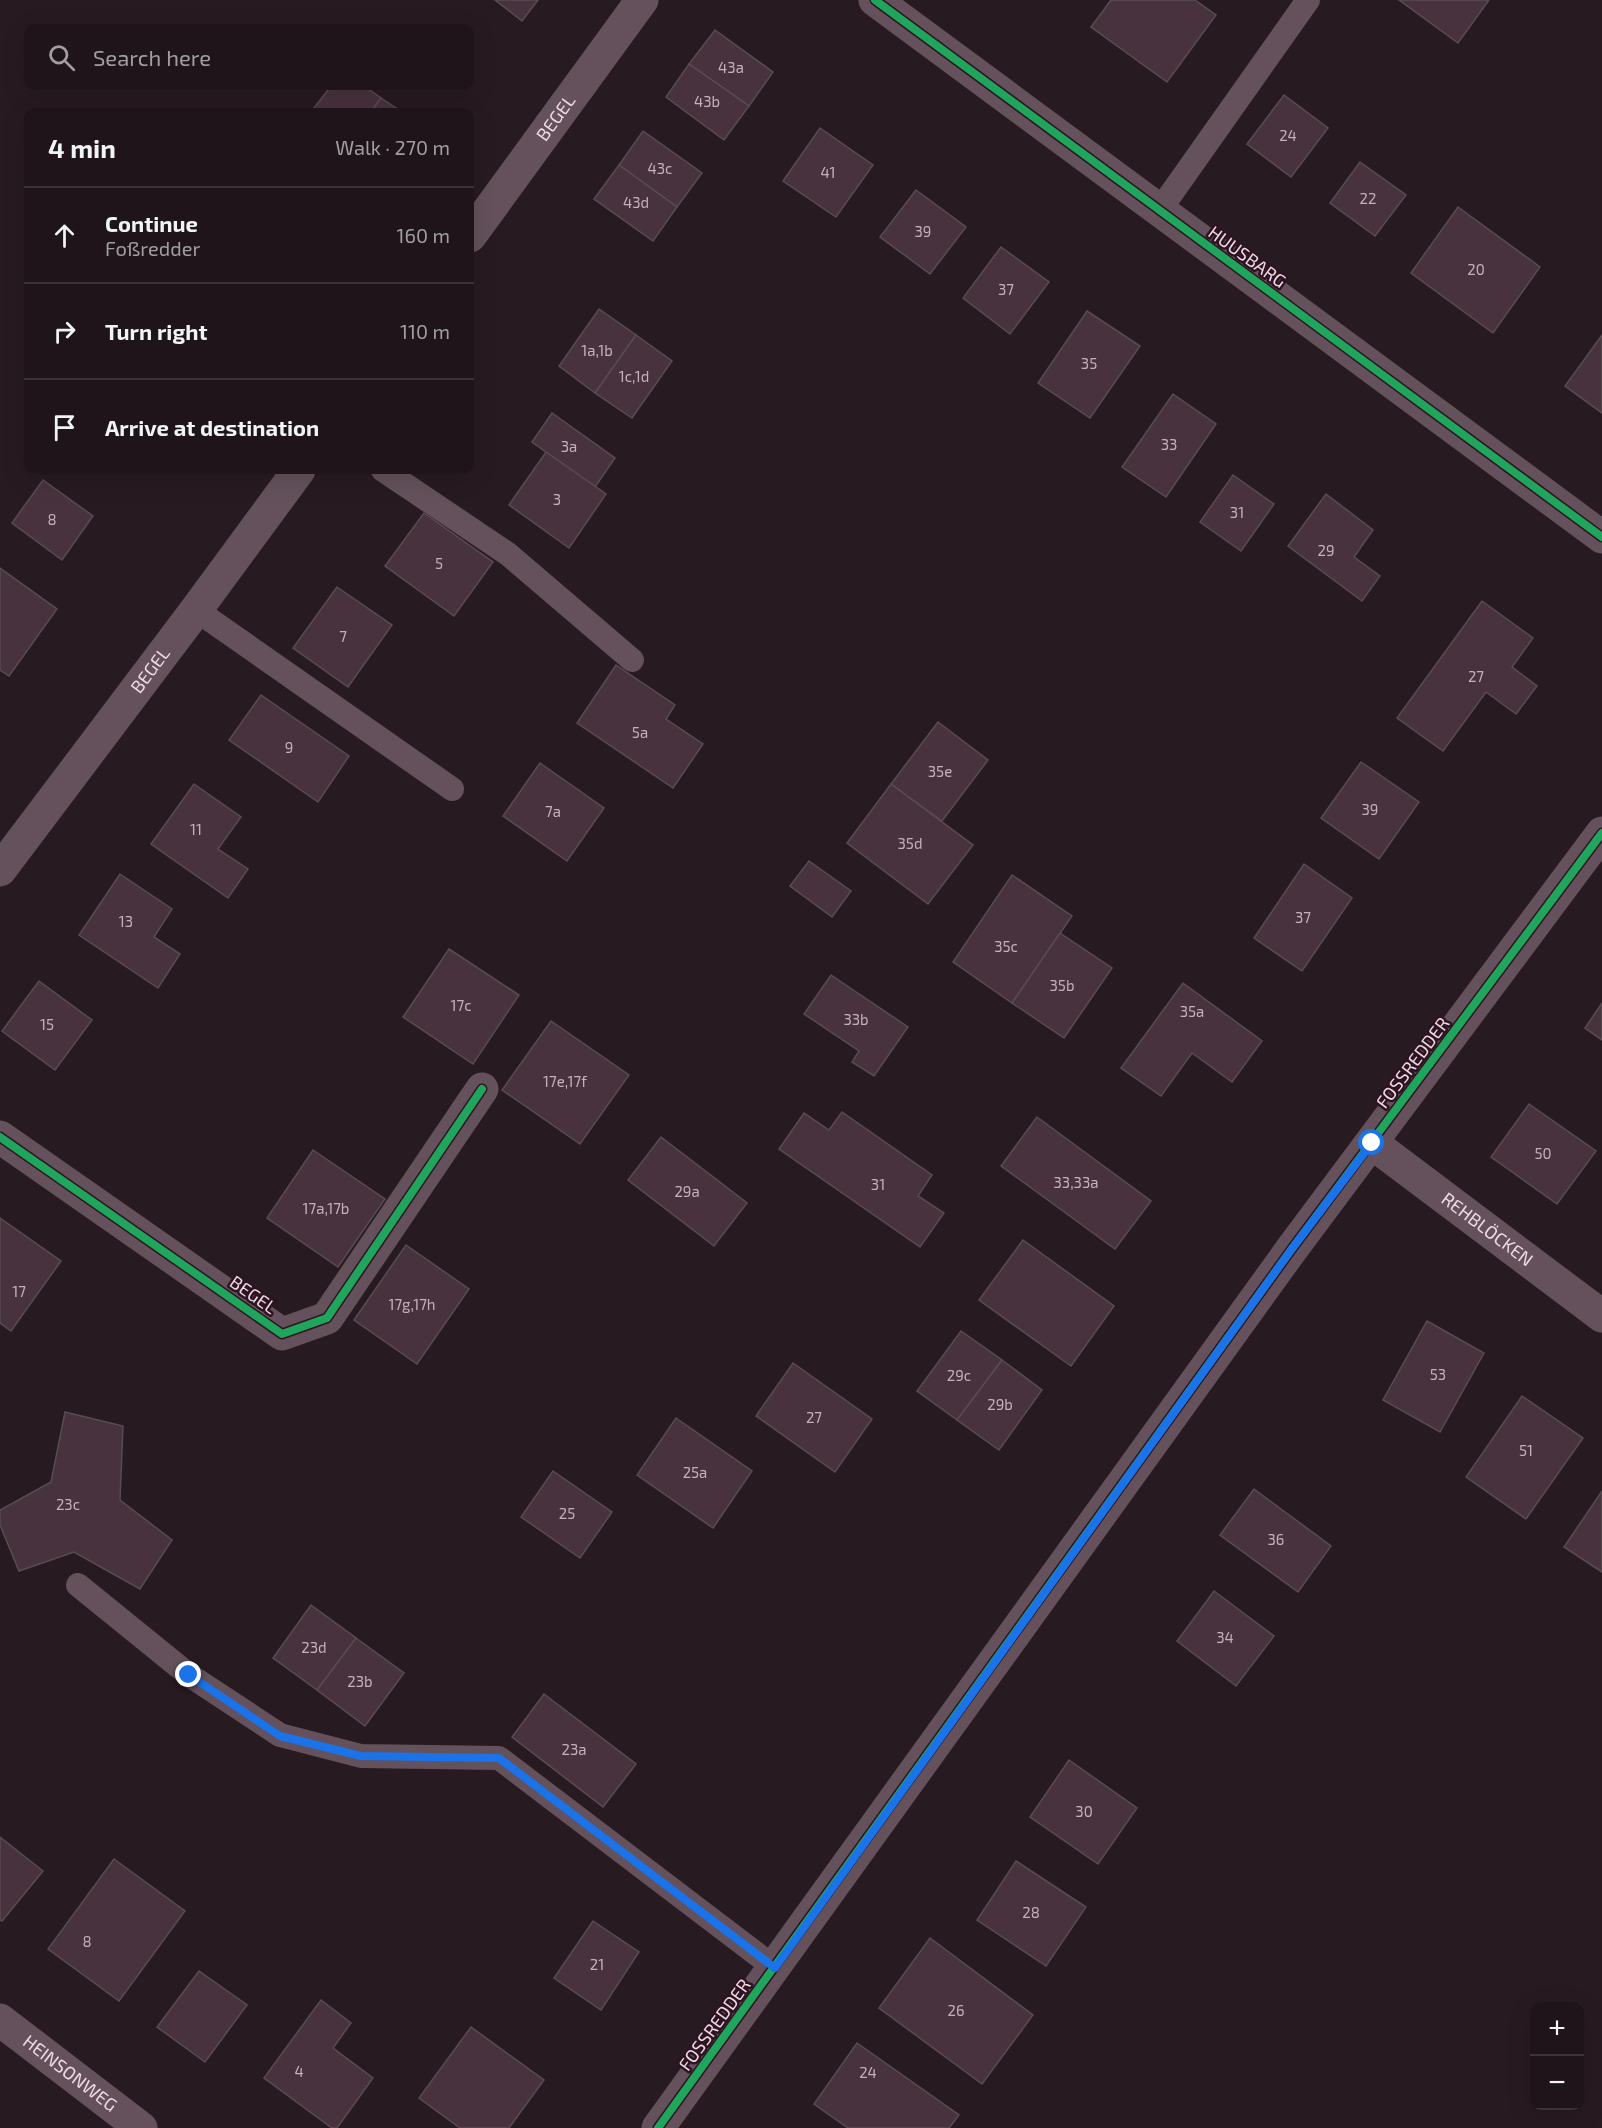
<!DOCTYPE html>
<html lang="en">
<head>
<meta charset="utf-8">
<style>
	body { margin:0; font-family:"Exo 2",sans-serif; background:#261d22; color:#f1f3f6 }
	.controls { position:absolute; right:18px; bottom:18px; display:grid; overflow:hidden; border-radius:12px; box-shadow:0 6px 24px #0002 }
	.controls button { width:54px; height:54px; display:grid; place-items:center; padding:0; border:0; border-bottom:2px solid #3c3338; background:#1e1419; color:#f1f3f6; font:30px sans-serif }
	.stop { position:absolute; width:18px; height:18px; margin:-14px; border:4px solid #1a73e8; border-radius:50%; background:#fff }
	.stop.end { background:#1a73e8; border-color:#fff; box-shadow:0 2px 6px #0008 }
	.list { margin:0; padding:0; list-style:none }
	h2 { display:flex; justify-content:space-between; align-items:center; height:78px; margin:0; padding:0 24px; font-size:26px }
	h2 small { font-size:20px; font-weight:400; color:#a19ea2 }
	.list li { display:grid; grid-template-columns:39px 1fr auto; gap:18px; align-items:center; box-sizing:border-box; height:96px; padding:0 24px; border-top:2px solid #3c3338 }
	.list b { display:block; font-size:22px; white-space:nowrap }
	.list p { margin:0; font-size:20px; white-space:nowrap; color:#a19ea2 }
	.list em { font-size:20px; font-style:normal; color:#a19ea2 }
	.icon { flex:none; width:33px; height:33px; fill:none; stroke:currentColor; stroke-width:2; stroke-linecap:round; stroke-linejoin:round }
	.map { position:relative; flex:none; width:1602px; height:2128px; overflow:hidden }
	.search { position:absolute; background:#1e1419; box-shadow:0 6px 24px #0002; left:24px; top:24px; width:450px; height:66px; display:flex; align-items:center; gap:15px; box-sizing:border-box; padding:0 21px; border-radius:12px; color:#a19ea2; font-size:22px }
	.panel { position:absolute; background:#1e1419; box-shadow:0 6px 24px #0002; left:24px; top:108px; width:450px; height:366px; border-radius:12px }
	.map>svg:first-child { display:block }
	.building { fill:#48323e; stroke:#584c52; stroke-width:1.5 }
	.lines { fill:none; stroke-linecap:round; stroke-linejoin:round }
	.service { stroke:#64515b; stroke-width:24 }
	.minor { stroke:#64515b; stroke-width:33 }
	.cycleway-casing { stroke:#2e1422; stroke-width:11 }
	.cycleway { stroke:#20a55d; stroke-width:8 }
	.route { stroke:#1a73e8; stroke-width:8 }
	.labels { text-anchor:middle; stroke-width:5; stroke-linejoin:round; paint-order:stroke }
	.number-label { font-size:15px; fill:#c4b1ba }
	.street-label { font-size:18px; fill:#eddbe3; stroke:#2e1422 }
</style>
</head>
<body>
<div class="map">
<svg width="1602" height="2128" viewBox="0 0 1602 2128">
	<rect width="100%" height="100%" fill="#281a21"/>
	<g class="building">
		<polygon points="495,0 538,0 522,21"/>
		<polygon points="1111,0 1195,0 1216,15 1167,82 1091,27"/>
		<polygon points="1399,0 1489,0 1458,43"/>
		<polygon points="715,30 773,72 749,106 689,64"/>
		<polygon points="689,64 749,106 724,140 666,97"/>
		<polygon points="331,86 364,86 381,98 371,112 320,112 314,108"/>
		<polygon points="1284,95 1328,128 1291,177 1247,144"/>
		<polygon points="381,98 402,112 371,112"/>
		<polygon points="820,128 873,165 836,217 783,181"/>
		<polygon points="643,131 702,173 677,207 619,165"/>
		<polygon points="1360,162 1406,195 1375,236 1330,203"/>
		<polygon points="619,165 677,207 653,241 594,199"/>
		<polygon points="916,190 966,227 930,274 880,237"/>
		<polygon points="1458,207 1540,267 1493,333 1411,273"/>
		<polygon points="1001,247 1049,282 1010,334 963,298"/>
		<polygon points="599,309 636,335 595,393 559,366"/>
		<polygon points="1087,311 1140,346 1090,418 1038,383"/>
		<polygon points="636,335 672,361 632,418 595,393"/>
		<polygon points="1602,335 1602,413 1565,386"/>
		<polygon points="1173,394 1216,424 1166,497 1122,467"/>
		<polygon points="552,413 615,458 595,487 532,442"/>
		<polygon points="546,452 606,494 569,548 509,505"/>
		<polygon points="1233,475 1274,504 1241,551 1200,522"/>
		<polygon points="43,480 93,516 62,560 12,523"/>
		<polygon points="1326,494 1373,530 1354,557 1380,576 1362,601 1288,546"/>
		<polygon points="424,513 493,562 454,616 385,566"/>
		<polygon points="0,568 57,609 9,676 0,670"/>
		<polygon points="337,587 392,625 348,687 293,648"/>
		<polygon points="1482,601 1533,638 1512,667 1537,686 1516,714 1486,692 1443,751 1397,718"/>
		<polygon points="616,665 675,705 666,719 703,744 673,788 577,723"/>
		<polygon points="261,695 349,756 318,802 229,740"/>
		<polygon points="938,722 988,760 942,821 891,784"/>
		<polygon points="1361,762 1419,802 1379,859 1321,818"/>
		<polygon points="540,763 604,808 567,861 503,816"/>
		<polygon points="194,784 241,817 218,849 248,869 228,898 151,844"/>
		<polygon points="891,784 973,845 928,904 847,843"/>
		<polygon points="809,861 851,891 832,917 790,886"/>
		<polygon points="1304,864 1352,898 1302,971 1254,938"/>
		<polygon points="120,874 172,909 154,937 180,954 158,988 79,935"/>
		<polygon points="1012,875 1072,916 1012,1003 953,962"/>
		<polygon points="1060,933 1112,968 1064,1038 1012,1003"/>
		<polygon points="449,949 519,995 473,1064 403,1017"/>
		<polygon points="831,975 908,1027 874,1076 852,1062 859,1051 804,1014"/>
		<polygon points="39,981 92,1020 55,1070 2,1031"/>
		<polygon points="1183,983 1262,1041 1232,1082 1192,1053 1161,1096 1121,1068"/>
		<polygon points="1602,1003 1602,1040 1585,1028"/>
		<polygon points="551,1021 629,1075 580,1144 502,1090"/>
		<polygon points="1529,1104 1596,1151 1557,1204 1491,1157"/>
		<polygon points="842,1112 932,1175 918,1196 944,1213 920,1247 779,1149 804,1113 829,1130"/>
		<polygon points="1037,1117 1151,1201 1115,1249 1001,1166"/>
		<polygon points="661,1137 747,1203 714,1246 628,1180"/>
		<polygon points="313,1150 385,1199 338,1267 267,1218"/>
		<polygon points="0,1218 61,1261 11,1331 0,1323"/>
		<polygon points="1023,1240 1114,1306 1071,1366 979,1300"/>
		<polygon points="406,1245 469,1289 417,1364 354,1320"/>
		<polygon points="1427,1321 1484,1353 1440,1432 1383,1400"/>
		<polygon points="961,1331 1002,1360 957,1420 917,1391"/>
		<polygon points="1002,1360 1042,1390 999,1450 957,1420"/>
		<polygon points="793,1363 872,1419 835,1472 756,1416"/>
		<polygon points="1522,1396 1583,1438 1526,1519 1466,1477"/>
		<polygon points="65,1412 123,1426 120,1500 172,1540 140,1589 74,1552 19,1571 0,1525 0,1510 51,1482"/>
		<polygon points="676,1418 752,1471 713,1528 637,1475"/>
		<polygon points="553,1471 612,1512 580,1558 521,1517"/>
		<polygon points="1254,1489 1331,1546 1298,1592 1220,1535"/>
		<polygon points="1602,1491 1602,1572 1564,1547"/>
		<polygon points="1214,1591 1274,1636 1236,1686 1177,1641"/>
		<polygon points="311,1605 356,1638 317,1690 273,1658"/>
		<polygon points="356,1638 404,1673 365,1726 317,1690"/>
		<polygon points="544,1694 636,1764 603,1807 512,1737"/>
		<polygon points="1069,1760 1137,1808 1098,1864 1030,1817"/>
		<polygon points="0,1837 43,1871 2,1921 0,1920"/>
		<polygon points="114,1859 185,1911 119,2001 48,1949"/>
		<polygon points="1016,1861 1086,1907 1046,1966 977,1920"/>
		<polygon points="593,1921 639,1952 601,2010 554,1978"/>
		<polygon points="930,1938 1033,2015 982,2084 879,2008"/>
		<polygon points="199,1971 247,2005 205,2062 157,2027"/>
		<polygon points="321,2000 351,2023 333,2048 373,2078 337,2128 332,2128 264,2078"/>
		<polygon points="471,2027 544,2080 509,2128 460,2128 419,2098"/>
		<polygon points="857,2043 959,2115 949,2128 848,2128 814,2104"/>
	</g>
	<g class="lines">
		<g class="service">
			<polyline points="1159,211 1308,0"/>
			<polyline points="383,470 508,554 632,660"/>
			<polyline points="196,610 452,789"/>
			<polyline points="78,1585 189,1675 280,1735 361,1756 499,1758 775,1968"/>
		</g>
		<g class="minor">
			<polyline points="875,0 1602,537"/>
			<path id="s1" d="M 470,236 L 642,0"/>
			<path id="s2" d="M 0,870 L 196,610 L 299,470"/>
			<polyline points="0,1137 282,1334 327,1318 482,1089"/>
			<path id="s3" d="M 1372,1143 L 1602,1316"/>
			<path id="s4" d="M 0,2020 L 141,2128"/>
			<polyline points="658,2128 1291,1250 1602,833"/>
		</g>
		<defs>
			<g id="cycleway">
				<polyline points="875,0 1602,537"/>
				<polyline points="0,1137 282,1334 327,1318 482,1089"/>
				<polyline points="658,2128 1291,1250 1602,833"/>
			</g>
		</defs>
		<use href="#cycleway" class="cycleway-casing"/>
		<use href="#cycleway" class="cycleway"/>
	</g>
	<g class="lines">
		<polyline class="route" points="189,1675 280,1736 361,1756 499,1758 775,1968 1291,1250 1372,1143"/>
	</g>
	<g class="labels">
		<g class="number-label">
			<text x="731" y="73">43a</text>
			<text x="707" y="107">43b</text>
			<text x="1288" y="141">24</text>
			<text x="660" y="174">43c</text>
			<text x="828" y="178">41</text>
			<text x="1368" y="204">22</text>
			<text x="636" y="208">43d</text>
			<text x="923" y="237">39</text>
			<text x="1476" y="275">20</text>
			<text x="1006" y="295">37</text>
			<text x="597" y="356">1a,1b</text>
			<text x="1089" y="369">35</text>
			<text x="634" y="382">1c,1d</text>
			<text x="1169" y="450">33</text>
			<text x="569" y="452">3a</text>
			<text x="557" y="505">3</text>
			<text x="1237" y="518">31</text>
			<text x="52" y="525">8</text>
			<text x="1326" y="556">29</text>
			<text x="439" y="569">5</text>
			<text x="343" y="642">7</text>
			<text x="1476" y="682">27</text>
			<text x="640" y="738">5a</text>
			<text x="289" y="753">9</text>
			<text x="940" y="777">35e</text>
			<text x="1370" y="815">39</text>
			<text x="553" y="817">7a</text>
			<text x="196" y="835">11</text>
			<text x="910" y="849">35d</text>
			<text x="1303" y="923">37</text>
			<text x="126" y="927">13</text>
			<text x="1006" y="952">35c</text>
			<text x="1062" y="991">35b</text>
			<text x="461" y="1011">17c</text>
			<text x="1192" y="1017">35a</text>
			<text x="856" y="1025">33b</text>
			<text x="47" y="1030">15</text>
			<text x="565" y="1087">17e,17f</text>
			<text x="1543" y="1159">50</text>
			<text x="1076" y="1188">33,33a</text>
			<text x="878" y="1190">31</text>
			<text x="687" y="1197">29a</text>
			<text x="326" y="1214">17a,17b</text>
			<text x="19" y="1297">17</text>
			<text x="412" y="1310">17g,17h</text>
			<text x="1438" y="1380">53</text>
			<text x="959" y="1381">29c</text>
			<text x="1000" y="1410">29b</text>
			<text x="814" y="1423">27</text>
			<text x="1526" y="1456">51</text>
			<text x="695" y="1478">25a</text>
			<text x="68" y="1510">23c</text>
			<text x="567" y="1519">25</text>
			<text x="1276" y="1545">36</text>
			<text x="1225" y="1643">34</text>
			<text x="314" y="1653">23d</text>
			<text x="360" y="1687">23b</text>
			<text x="574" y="1755">23a</text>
			<text x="1084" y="1817">30</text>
			<text x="1031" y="1918">28</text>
			<text x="87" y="1947">8</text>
			<text x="597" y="1970">21</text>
			<text x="956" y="2016">26</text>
			<text x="299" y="2077">4</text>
			<text x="868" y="2078">24</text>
		</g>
		<g class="street-label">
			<text dy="6" stroke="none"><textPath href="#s1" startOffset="146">BEGEL</textPath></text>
			<text transform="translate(1247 257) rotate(36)" y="6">HUUSBARG</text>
			<text dy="6" stroke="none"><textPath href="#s2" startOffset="250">BEGEL</textPath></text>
			<text transform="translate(1413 1063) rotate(-53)" y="6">FOSSREDDER</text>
			<text dy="6" stroke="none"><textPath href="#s3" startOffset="144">REHBLÖCKEN</textPath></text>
			<text transform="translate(253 1295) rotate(35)" y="6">BEGEL</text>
			<text transform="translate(715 2025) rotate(-54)" y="6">FOSSREDDER</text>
			<text dy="6" stroke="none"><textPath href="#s4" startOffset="88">HEINSONWEG</textPath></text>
		</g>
	</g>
</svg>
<div class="controls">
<button>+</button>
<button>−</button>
</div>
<div class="stop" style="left:1372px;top:1143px"></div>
<div class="stop end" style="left:189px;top:1675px"></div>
<div class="search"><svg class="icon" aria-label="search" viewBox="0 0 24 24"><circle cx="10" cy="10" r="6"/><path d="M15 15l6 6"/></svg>Search here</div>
<section class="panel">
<h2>4 min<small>Walk · 270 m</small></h2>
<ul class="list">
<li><svg class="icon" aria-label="ahead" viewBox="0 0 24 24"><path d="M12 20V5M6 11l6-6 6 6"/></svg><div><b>Continue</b><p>Foßredder</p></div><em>160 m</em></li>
<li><svg class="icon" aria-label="right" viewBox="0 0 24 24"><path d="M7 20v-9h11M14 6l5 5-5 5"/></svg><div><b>Turn right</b></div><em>110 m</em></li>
<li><svg class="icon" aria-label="arrive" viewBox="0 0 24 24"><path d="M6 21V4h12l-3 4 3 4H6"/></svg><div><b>Arrive at destination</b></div></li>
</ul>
</section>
</div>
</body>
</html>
